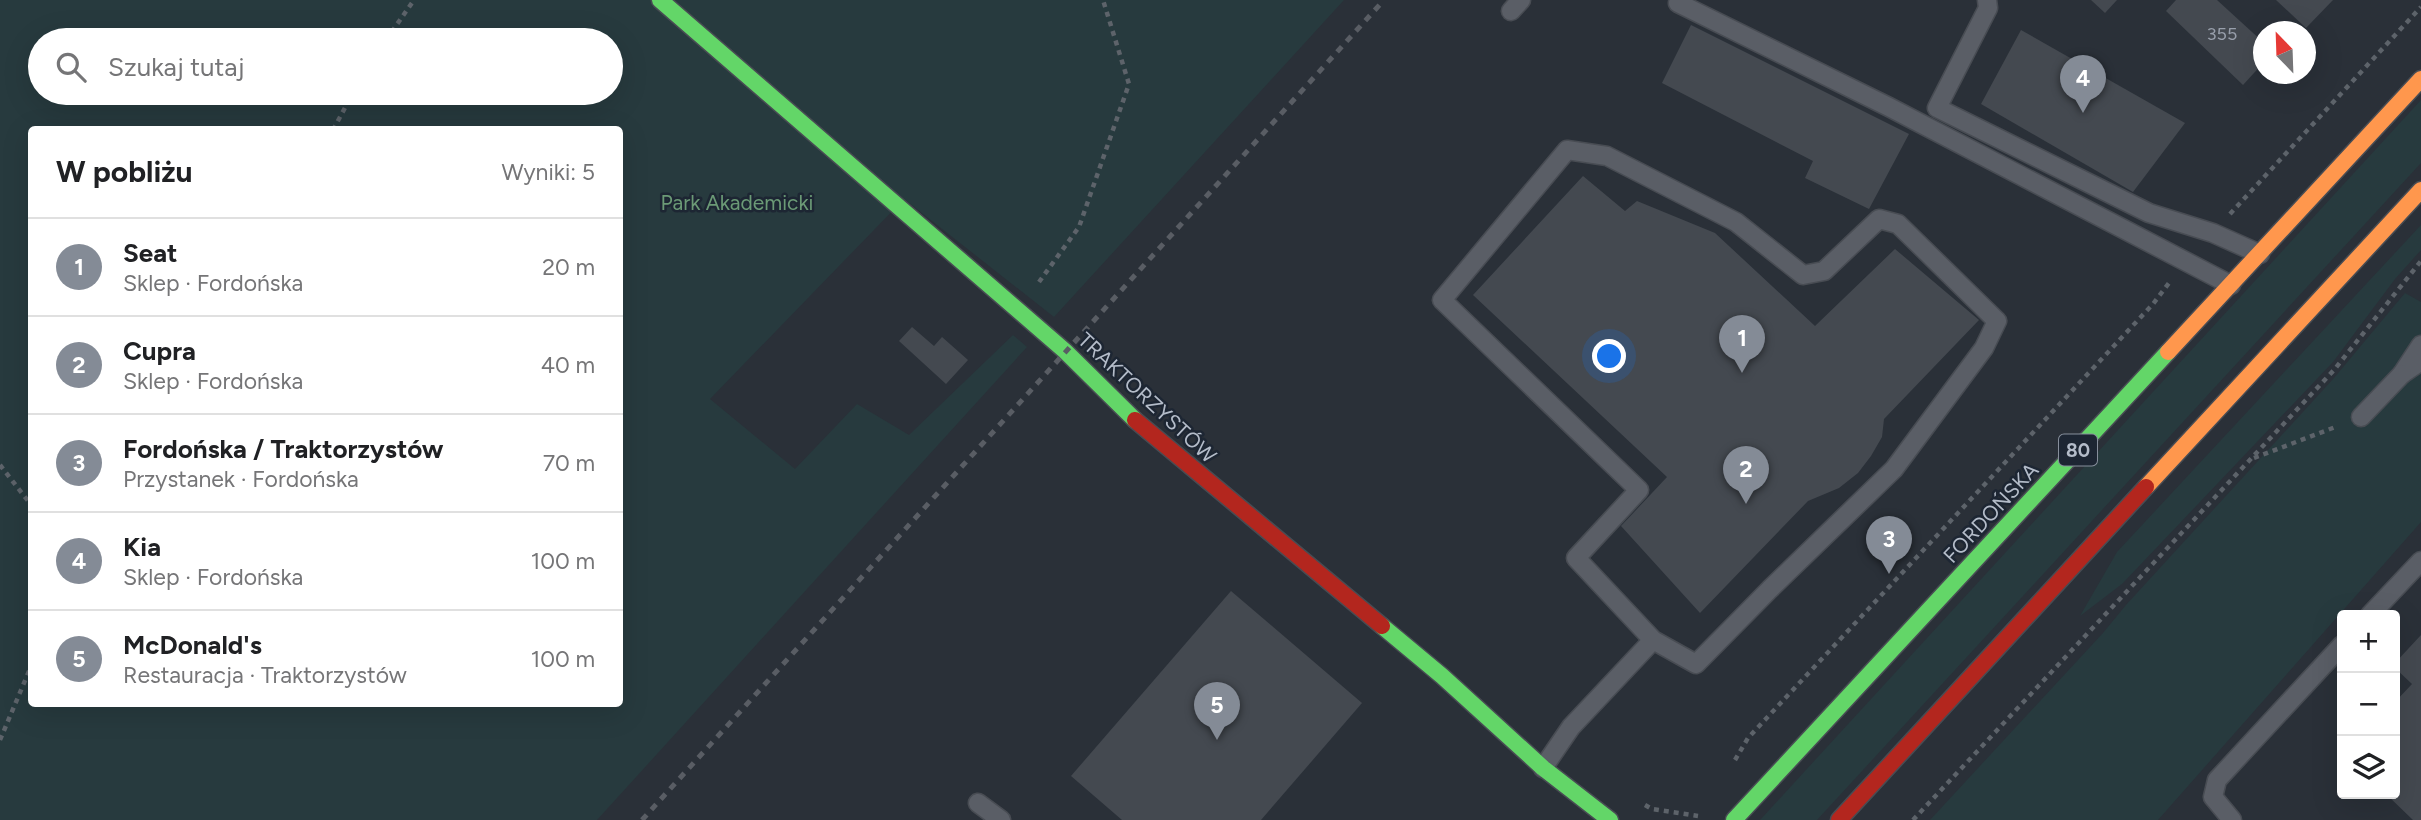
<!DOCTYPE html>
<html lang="pl">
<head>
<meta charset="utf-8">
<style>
	body { margin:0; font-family:Figtree,sans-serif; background:#f2f2f2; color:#202124 }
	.controls { position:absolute; right:21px; bottom:21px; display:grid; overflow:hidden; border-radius:7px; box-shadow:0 7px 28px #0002 }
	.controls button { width:63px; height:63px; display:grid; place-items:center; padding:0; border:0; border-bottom:2px solid #e0e0e0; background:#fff; color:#202124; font:35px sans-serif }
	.compass { position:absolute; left:2253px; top:21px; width:63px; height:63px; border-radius:50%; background:#fff; box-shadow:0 7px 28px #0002; rotate:337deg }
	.you { position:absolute; left:1610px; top:357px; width:24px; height:24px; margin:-18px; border:5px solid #fff; border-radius:50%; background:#1a73e8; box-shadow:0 0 0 10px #1a73e833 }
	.badge { display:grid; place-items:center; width:46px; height:46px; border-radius:50%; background:#848b96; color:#fff; font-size:23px; font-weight:700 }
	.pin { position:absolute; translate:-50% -58px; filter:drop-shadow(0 2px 4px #0008) }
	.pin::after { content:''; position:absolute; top:37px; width:24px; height:21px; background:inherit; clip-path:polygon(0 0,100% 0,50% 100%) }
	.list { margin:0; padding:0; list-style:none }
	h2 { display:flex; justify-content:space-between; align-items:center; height:91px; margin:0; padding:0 28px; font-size:30px }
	h2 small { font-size:23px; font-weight:400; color:#757577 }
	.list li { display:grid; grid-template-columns:46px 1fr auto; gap:21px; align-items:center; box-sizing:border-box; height:98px; padding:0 28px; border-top:2px solid #e0e0e0 }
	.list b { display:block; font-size:26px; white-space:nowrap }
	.list p { margin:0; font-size:23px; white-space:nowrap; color:#757577 }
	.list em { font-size:23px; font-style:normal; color:#757577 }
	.icon { flex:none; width:38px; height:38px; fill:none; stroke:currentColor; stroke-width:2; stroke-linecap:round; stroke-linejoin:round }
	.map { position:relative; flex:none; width:2421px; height:820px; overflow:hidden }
	.search { position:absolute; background:#fff; box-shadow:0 7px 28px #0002; left:28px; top:28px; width:595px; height:77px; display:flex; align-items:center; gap:18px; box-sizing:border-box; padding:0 24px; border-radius:38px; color:#757577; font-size:26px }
	.panel { position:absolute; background:#fff; box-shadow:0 7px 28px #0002; left:28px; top:126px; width:595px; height:581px; border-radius:7px }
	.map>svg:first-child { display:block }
	.green { fill:#273a3e; fill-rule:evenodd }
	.building { fill:#444950 }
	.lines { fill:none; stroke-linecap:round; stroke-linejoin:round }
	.lane-casing { stroke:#484c53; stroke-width:21 }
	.fast-casing { stroke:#484c53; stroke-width:19 }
	.slow-casing { stroke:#484c53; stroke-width:19 }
	.jam-casing { stroke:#484c53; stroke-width:19 }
	.path { stroke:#5d636a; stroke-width:4.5; stroke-dasharray:5 5; stroke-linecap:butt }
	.lane { stroke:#5a5e66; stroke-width:18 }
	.fast { stroke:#63d668; stroke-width:16 }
	.slow { stroke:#ff974d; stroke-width:16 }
	.jam { stroke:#b3261e; stroke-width:16 }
	.rail { stroke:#595d64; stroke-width:5; stroke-dasharray:7 7; stroke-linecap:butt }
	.labels { text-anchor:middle; stroke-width:5; stroke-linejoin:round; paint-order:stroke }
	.number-label { font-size:18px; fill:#989fab }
	.shield { fill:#1d2633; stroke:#878f9c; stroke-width:2 }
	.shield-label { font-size:19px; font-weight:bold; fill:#b4bcc9 }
	.park-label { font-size:21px; fill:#6b9a76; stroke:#1d2633 }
	.street-label { font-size:21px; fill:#b4bcc9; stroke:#1d2633 }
</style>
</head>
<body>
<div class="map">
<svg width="2421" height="820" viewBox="0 0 2421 820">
	<rect width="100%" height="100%" fill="#2a3038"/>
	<g class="green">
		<path d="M 0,0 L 1344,0 L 1054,317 L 904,199 L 710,399 L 795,469 L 857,404 L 909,435 L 1013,335 L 1027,347 L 597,820 L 0,820 ZM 40,40 L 611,40 L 611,93 L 40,93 ZM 32,130 L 620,130 L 620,704 L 32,704 Z"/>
		<polygon points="2421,100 2421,163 1817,820 1760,820"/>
		<polygon points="2421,225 2421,250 2395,279 2333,362 2122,584 2080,616 2117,552"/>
		<polygon points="2405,293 2421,302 2421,522 2158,820 1930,820 2103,633 2126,605 2334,378"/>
	</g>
	<g class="building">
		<polygon points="2091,0 2117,0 2105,13"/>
		<polygon points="2176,0 2217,0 2264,43 2264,62 2243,85 2166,11"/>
		<polygon points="2276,0 2333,0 2306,28"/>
		<polygon points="1691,25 1909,134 1869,209 1805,178 1813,161 1662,83"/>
		<polygon points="2021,30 2185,123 2133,192 1981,104"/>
		<polygon points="1583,176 1625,211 1637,201 1715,233 1815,326 1895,249 1979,320 1884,419 1882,437 1871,456 1858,473 1839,488 1808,501 1700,613 1621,526 1667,477 1473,295"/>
		<polygon points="912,327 934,346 942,337 968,360 946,384 899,341"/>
		<polygon points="1231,591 1362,703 1261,820 1122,820 1071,776"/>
		<polygon points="2421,635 2421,820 2413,820 2386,794 2395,794 2395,702 2412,684 2395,668 2395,663"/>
	</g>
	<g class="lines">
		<defs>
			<g id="lane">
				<polyline points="1987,0 1988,8 1937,108 2149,213 2213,233 2260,254"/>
				<polyline points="1678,3 1889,107 2231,285"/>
				<polyline points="1511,11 1521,0"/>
				<polyline points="2421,345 2402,374 2421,361"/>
				<polyline points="2361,417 2402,374"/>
				<polyline points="2370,615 2421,561"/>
				<polyline points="1543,768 1571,727 1653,640 1576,558 1639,490 1442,300 1567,150 1607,156 1736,222 1803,275 1824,271 1879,219 1898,224 1997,321 1984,348 1894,469 1770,589 1696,664 1653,640"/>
				<polyline points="978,803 1001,820"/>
				<polyline points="2232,820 2213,797 2217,780 2342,645"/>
			</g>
			<g id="fast">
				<polyline points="660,0 1065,351 1135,420"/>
				<polyline points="1382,626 1442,676 1543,768 1610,820"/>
				<polyline points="1734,820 2168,352"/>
			</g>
			<g id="slow">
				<polyline points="2168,352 2421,79"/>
				<polyline points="2146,487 2421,190"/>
			</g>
			<g id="jam">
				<polyline points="1135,420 1382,626"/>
				<polyline points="1839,820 2146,487"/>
			</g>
		</defs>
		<use href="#lane" class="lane-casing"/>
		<use href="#fast" class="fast-casing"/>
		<use href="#slow" class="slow-casing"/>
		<use href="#jam" class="jam-casing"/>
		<g class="path">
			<polyline points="386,40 414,0"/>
			<polyline points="333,130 353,93"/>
			<polyline points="2230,214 2421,7"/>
			<polyline points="1039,282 1079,227 1129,84 1103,0"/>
			<polyline points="2254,458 2338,426"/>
			<polyline points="0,465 32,506"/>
			<polyline points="0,740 32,664"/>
			<polyline points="1735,760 1748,738 2153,304 2169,283"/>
			<polyline points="1645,805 1652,809 1698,816"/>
			<polyline points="1913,820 2334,370 2421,261"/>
		</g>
		<use href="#lane" class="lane"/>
		<use href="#fast" class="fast"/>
		<use href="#slow" class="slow"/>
		<use href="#jam" class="jam"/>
		<polyline class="rail" points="642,820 1384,0"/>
	</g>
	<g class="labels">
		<g class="number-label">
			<text x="2222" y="40">355</text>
		</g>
		<rect class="shield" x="2059" y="434.5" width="38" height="31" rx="5"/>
		<g class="shield-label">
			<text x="2078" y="457">80</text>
		</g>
		<g class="park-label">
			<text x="737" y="210">Park Akademicki</text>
		</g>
		<g class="street-label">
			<text transform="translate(1147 398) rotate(43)" y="7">TRAKTORZYSTÓW</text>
			<text transform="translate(1991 513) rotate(-47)" y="7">FORDOŃSKA</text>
		</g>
	</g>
</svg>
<div class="controls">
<button>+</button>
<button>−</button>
<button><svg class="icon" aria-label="layers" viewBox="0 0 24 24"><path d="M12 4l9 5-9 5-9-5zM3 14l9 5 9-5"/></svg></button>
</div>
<svg class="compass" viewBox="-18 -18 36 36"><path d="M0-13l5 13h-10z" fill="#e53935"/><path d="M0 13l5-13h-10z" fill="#757577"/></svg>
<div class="you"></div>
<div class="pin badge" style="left:1742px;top:373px">1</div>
<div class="pin badge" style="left:1746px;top:504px">2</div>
<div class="pin badge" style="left:1889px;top:574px">3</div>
<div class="pin badge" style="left:2083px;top:113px">4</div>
<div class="pin badge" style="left:1217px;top:740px">5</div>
<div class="search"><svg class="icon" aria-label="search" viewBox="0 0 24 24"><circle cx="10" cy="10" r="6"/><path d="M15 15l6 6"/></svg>Szukaj tutaj</div>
<section class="panel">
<h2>W pobliżu<small>Wyniki: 5</small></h2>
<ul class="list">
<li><span class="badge">1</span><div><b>Seat</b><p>Sklep · Fordońska</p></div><em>20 m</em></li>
<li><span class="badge">2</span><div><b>Cupra</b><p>Sklep · Fordońska</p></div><em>40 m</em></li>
<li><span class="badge">3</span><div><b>Fordońska / Traktorzystów</b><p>Przystanek · Fordońska</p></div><em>70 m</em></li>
<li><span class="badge">4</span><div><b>Kia</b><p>Sklep · Fordońska</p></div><em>100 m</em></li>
<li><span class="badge">5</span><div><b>McDonald's</b><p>Restauracja · Traktorzystów</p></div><em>100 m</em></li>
</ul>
</section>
</div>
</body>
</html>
